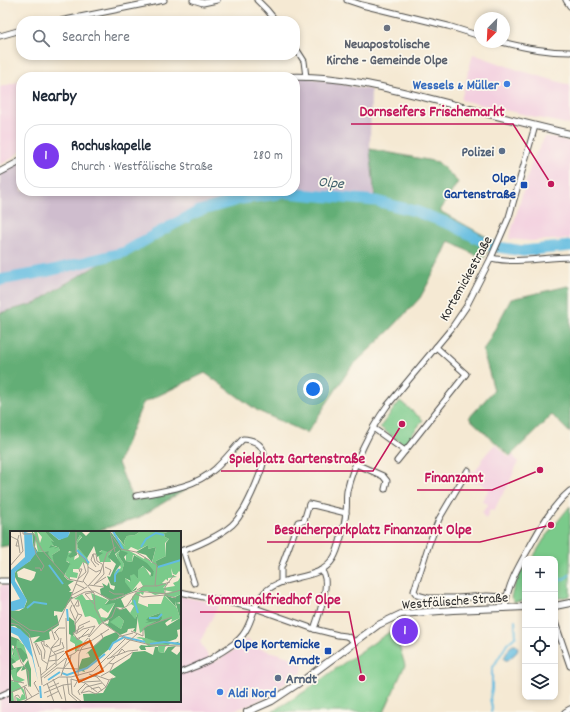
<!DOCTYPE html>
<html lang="en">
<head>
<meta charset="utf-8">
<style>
	body { margin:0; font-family:Dekko,sans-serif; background:#f2f2f3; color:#1f2937 }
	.controls { position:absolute; right:12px; bottom:12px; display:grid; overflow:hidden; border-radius:8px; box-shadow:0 2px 6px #0003 }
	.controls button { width:36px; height:36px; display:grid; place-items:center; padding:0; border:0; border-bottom:1px solid #e0e1e3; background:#fff; color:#1f2937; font:20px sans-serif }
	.compass { position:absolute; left:474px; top:12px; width:36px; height:36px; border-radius:50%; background:#fff; box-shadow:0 2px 6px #0003; rotate:204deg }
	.you { position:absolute; left:313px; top:389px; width:14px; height:14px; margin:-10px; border:3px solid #fff; border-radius:50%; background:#1a73e8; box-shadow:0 0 0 6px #1a73e833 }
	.badge { display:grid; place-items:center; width:26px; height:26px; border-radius:50%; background:#7c3aed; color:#fff; font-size:13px; font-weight:700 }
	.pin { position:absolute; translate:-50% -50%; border:2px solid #fff; box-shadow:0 1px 4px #0006 }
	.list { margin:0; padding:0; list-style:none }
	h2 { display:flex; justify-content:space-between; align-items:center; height:52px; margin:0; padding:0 16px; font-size:17px }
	h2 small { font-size:13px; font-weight:400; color:#747a83 }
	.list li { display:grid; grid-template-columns:26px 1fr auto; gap:12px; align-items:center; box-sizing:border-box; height:64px; margin:0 8px 8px; padding:0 8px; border:1px solid #e0e1e3; border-radius:16px }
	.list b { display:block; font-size:15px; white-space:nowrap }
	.list p { margin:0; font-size:13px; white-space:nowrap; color:#747a83 }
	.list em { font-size:13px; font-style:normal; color:#747a83 }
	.icon { flex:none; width:22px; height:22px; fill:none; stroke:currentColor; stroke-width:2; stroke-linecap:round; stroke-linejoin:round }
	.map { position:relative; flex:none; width:570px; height:712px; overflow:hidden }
	.search { position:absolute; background:#fff; box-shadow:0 2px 6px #0003; left:16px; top:16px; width:284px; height:44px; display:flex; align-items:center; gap:10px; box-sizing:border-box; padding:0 14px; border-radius:16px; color:#747a83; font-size:15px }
	.panel { position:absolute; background:#fff; box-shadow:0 2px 6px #0003; left:16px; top:72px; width:284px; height:124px; border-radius:16px }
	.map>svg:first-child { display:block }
	.built { fill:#f3cfdf }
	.industrial { fill:#cfbdce }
	.green { fill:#7aca8a; stroke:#527a5a }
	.forest { fill:#63ae76; stroke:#476c50 }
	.water { fill:#62bce0; stroke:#467486 }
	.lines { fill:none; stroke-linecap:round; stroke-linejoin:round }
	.stream { stroke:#62bce0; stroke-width:2 }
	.river { stroke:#62bce0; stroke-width:11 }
	.minor-casing { stroke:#494844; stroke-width:7 }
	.tertiary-casing { stroke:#494844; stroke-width:8 }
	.minor { stroke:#fff; stroke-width:5 }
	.tertiary { stroke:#fff; stroke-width:6 }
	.worship-dot { fill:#6b7280; stroke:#fbf7ec; stroke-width:1.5 }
	.shop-dot { fill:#3f7fe0; stroke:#fbf7ec; stroke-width:1.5 }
	.service-dot { fill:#5c6f8a; stroke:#fbf7ec; stroke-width:1.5 }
	.transit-dot { fill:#1a4fb4; stroke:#fbf7ec; stroke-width:1.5 }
	.labels { text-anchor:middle; stroke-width:3.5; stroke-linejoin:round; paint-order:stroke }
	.worship-label { font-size:14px; font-weight:bold; fill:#5b616d; stroke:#fbf7ec }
	.shop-label { font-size:14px; font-weight:bold; fill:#366cbe; stroke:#fbf7ec; text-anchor:end }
	.service-label { font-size:14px; font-weight:bold; fill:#4e5e75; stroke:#fbf7ec; text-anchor:end }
	.transit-label { font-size:14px; font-weight:bold; fill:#164399; stroke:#fbf7ec; text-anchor:end }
	.street-label { font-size:14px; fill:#2b2b2b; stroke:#fbf7ec }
	.water-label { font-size:15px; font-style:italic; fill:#3e5e6a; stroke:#fbf7ec }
	.inset-river { fill:none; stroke:#62bce0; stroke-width:2 }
	.inset-road { fill:none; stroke:#a49d90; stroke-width:1 }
	.view { fill:#df570e; fill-opacity:0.15; stroke:#df570e; stroke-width:2 }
	.inset-edge { fill:none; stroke:#2b2b2b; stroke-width:2 }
	.leader { fill:none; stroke:#c2185b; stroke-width:1.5 }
	.callout-dot { fill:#c2185b; stroke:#fbf7ec; stroke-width:1.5 }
	.callout-label { font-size:15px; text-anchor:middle; font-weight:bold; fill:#c2185b; stroke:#fbf7ec; stroke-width:3.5; stroke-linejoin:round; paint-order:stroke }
</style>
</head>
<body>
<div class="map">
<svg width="570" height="712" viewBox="0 0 570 712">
	<rect width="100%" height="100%" fill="#fbf7ec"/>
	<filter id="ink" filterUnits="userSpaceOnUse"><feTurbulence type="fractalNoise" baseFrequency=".025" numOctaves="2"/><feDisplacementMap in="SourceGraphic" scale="8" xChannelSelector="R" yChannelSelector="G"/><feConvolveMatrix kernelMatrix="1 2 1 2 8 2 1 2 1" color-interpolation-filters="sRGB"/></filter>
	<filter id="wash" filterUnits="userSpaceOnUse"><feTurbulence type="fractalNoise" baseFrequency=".012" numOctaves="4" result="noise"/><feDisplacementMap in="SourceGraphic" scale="16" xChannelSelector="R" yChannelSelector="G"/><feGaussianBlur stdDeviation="0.9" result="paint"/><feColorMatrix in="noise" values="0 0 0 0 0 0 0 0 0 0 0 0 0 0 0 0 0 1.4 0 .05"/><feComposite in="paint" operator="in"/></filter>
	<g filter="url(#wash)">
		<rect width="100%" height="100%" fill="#f5e9d3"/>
		<g class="built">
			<polygon points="473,54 518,70 570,85 570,125 461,100"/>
			<polygon points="21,81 21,151 9,160 0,165 0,87"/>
			<polygon points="545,137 553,137 570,142 570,239 530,241 509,239 532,161"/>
			<polygon points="495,444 509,457 513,455 518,462 508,486 500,498 494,511 490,510 486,519 484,517 482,513 486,507 488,507 487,503 484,503 482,501 489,489 478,482 476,484 472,482 475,477 471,474 471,470 475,472 482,461 481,460"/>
			<polygon points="0,585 11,585 11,701 180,701 180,596 219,604 200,642 212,663 235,650 236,647 247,639 255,647 303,661 302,673 290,680 264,698 248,706 227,712 0,712"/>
		</g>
		<g class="industrial">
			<polygon points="295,77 306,77 371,90 370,149 375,198 295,191"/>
			<polygon points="21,161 21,191 279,191 240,197 198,209 159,229 55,290 37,303 0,313 0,172"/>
		</g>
		<g class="green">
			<polygon points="400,401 423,420 404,445 380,427"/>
			<polygon points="570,506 570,596 555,599 555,559 532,559 546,536"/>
			<path d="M 525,564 L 525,601 L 514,602 L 511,597 C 514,585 519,575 525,564 Z"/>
			<polygon points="394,629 405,665 384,712 272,712 307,690 341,665"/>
		</g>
		<g class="forest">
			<polygon points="370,149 438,162 458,182 440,211 492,240 491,245 483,259 449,241 438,265 420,298 388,332 351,367 307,433 258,411 205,373 143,403 118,463 133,500 188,488 140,517 94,532 11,532 11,545 0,547 0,313 37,303 55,290 159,229 198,209 240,197 279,191 295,191 375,198"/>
			<polygon points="568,286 570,287 570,433 552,415 510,456 469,418 494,390 483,351 511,299"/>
		</g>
		<polygon class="water" points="513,645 516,645 518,648 516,653 508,660 505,660 504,658 510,647"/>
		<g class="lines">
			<g class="stream">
				<path d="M 555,581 C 561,580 566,579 570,574"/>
				<polyline points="491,712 492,708 490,698 492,689 492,669 507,644 516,636 515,620"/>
			</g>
			<polyline class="river" points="0,280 49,271 125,252 161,231 199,211 241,199 286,193 376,201 415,211 452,225 491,246 523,251 570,246"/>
		</g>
	</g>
	<g filter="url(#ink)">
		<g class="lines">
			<defs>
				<g id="minor">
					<polyline points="193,0 203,3 217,0"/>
					<polyline points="257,0 267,10 276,21"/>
					<polyline points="347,0 362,5 448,26 480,36"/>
					<polyline points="566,0 570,6"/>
					<polyline points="60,21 164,0"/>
					<polyline points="0,36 21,30"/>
					<path d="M 502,42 C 526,48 545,52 570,52"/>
					<polyline points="295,47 304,61 306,77"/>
					<path d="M 491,258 C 517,264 544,257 570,257"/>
					<polyline points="373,428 405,451 466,374 436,347"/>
					<polyline points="397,461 405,451"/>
					<polyline points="356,464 383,476 387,481 385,489"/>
					<polyline points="468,470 439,519 429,544 414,591 417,595 428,598 457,598 487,596 504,597 506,598"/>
					<path d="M 136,496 C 163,491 194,488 215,469 C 225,460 234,448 243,439 C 251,439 262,443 264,453 C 267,463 247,506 240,515 C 238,519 235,522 232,525 C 222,534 194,548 180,551"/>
					<polyline points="183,550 194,583"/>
					<polyline points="0,581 11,581"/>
					<polyline points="281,582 281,568 298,522 304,521 309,504 346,513"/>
					<polyline points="180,592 255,608 314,629 338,635 346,636 350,638 354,642"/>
					<path d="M 505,608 C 507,586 518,567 529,548 C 540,528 552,506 570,491"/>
					<polyline points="555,622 570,666"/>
					<path d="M 314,629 C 318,618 329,586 324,575 C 324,573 322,572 321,570"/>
					<path d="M 180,673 C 188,669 197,666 205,662 C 210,660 214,657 218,654 C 229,647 241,641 247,628 C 253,617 255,602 264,593 C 283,573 319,582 333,559 C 339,550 345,523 346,512 C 347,505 346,498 347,491 C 353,464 371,428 387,406 L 451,329 L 466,307 L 491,258 L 509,217 L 535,126"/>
					<polyline points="0,696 11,691"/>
					<polyline points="565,712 570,709"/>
				</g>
				<g id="tertiary">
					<path d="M 287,77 C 336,75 384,87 431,99 C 477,111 523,123 570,134"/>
					<polyline points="0,172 21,161"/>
					<polyline points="555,606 570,603"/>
					<polyline points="247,712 272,701 305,679 378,625 401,614 453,610 525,607"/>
				</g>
			</defs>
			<use href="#minor" class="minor-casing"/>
			<use href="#tertiary" class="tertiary-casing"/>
			<use href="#minor" class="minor"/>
			<use href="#tertiary" class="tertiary"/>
		</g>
	</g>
	<circle class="worship-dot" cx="387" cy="28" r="4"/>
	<g class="shop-dot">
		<circle cx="507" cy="84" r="4"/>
		<circle cx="220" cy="692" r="4"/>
	</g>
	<g class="service-dot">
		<circle cx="502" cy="151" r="4"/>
		<circle cx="278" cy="678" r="4"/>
	</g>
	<g class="transit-dot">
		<rect x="520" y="181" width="8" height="8" rx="2"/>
		<rect x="324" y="647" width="8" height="8" rx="2"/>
	</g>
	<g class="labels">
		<g class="worship-label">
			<text x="387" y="48">Neuapostolische<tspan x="387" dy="16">Kirche - Gemeinde Olpe</tspan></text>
		</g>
		<g class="shop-label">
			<text x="499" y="89">Wessels &amp; Müller</text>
			<text x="228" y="697" text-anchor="start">Aldi Nord</text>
		</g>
		<g class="service-label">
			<text x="494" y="156">Polizei</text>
			<text x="286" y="683" text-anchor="start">Arndt</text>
		</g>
		<g class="transit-label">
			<text x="516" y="182">Olpe<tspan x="516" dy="16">Gartenstraße</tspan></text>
			<text x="320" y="648">Olpe Kortemicke<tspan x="320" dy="16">Arndt</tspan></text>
		</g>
		<g class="street-label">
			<text transform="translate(465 278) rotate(-61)" y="5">Kortemickestraße</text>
			<text transform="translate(455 600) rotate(-4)" y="5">Westfälische Straße</text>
		</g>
		<g class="water-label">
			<text transform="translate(331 182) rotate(5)" y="5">Olpe</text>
		</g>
	</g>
	<g transform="translate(10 531)">
		<rect width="171" height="171" fill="#f5e9d3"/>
		<path d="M 24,0 L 27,0 L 30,12 L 32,6 L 27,0 L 34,0 L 45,12 L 45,15 L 41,14 L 41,15 L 48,16 L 50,19 L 42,24 L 46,34 L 37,23 L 39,20 L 28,21 ZM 101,0 L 115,15 L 114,10 L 117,5 L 125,4 L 131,0 L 161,0 L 154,2 L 155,6 L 159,8 L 155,12 L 156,25 L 146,30 L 152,35 L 171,29 L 171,42 L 169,40 L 166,44 L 163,43 L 161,37 L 162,44 L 167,46 L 158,47 L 158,50 L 156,48 L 152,52 L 157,53 L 153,57 L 165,55 L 163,52 L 168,50 L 171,45 L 171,63 L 164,66 L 155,65 L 167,77 L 170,87 L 161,91 L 162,88 L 149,90 L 150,82 L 139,86 L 139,89 L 144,87 L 146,90 L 130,102 L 127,84 L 125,89 L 120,82 L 124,75 L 121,73 L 117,76 L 122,71 L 122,66 L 127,61 L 134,61 L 133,64 L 130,62 L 128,72 L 138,76 L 138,73 L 151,73 L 155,62 L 163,61 L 154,59 L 155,62 L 145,64 L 137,60 L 128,60 L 133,55 L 130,50 L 122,60 L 114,51 L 115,47 L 120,51 L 120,45 L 124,42 L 128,48 L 127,39 L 134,35 L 141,46 L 144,40 L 125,24 L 123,24 L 122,31 L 116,30 L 116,22 L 111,19 L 113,17 ZM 138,14 L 138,18 L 146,16 L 142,32 L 135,26 L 134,28 L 118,19 L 121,16 L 128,19 ZM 70,4 L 72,5 L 67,12 L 68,17 L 77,26 L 79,34 L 73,31 L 69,38 L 63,38 L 63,41 L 68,42 L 67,47 L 60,46 L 60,49 L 55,44 L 59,31 L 56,30 L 57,22 L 62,21 L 61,27 L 65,24 L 64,29 L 69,26 L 66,11 ZM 92,19 L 102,19 L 99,24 L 101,31 L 90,31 L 88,23 ZM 110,19 L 108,24 L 114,33 L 112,40 L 104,46 L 104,53 L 104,41 L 111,37 L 106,23 ZM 81,62 L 98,69 L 95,73 L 105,72 L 98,82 L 91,77 L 88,79 L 91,86 L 97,87 L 89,94 L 86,88 L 80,85 L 75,86 L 69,69 L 64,68 L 72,63 L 76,69 L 83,69 ZM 109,85 L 114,90 L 111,98 L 99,91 ZM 61,103 L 73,111 L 65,121 L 65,113 L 60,110 ZM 129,106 L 154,110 L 160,113 L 155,116 L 154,122 L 149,121 L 148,115 L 138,115 L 132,108 L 126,107 ZM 0,107 L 2,109 L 2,123 L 5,126 L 3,119 L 6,117 L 6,108 L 14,114 L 17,124 L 5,131 L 0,125 ZM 7,137 L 7,145 L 15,149 L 8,152 L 14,159 L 16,168 L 7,171 L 6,166 L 10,168 L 12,163 L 14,164 L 11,158 L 3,161 L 4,171 L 0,171 L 0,149 L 4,151 L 0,140 Z" fill="#7aca8a" fill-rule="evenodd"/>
		<path d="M 22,0 L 26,6 L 25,16 L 28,21 L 39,20 L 38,23 L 44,32 L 42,24 L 50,19 L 48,16 L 44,18 L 47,15 L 39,17 L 41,14 L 44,15 L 41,10 L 44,11 L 34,0 L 38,0 L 49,9 L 59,4 L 60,0 L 71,0 L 76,5 L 81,0 L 100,0 L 114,18 L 111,19 L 118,22 L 114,26 L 116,30 L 122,31 L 124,24 L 137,32 L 144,40 L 143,45 L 140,46 L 141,42 L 133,35 L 128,39 L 128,48 L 124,43 L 120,45 L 121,50 L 115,47 L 115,51 L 122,60 L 127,56 L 126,59 L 101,70 L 117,64 L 111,68 L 115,77 L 106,76 L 110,79 L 116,77 L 125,88 L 128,83 L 126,101 L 123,100 L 125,97 L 118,98 L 117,101 L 110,104 L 94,92 L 98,93 L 99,89 L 92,91 L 98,86 L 105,72 L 95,74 L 99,69 L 91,64 L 90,58 L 94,56 L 92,52 L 97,55 L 99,51 L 100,57 L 104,59 L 105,55 L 101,54 L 97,45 L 100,46 L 106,33 L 98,26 L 102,19 L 98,21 L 92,19 L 89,21 L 93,22 L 87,26 L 84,15 L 77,27 L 68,17 L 67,12 L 72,6 L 70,4 L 66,11 L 67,24 L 61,27 L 58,25 L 62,21 L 59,20 L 56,30 L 62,34 L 60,33 L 54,45 L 58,49 L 64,50 L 58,54 L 61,59 L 59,61 L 62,61 L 61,66 L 63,66 L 52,81 L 44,80 L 44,85 L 47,84 L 49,94 L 39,101 L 40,108 L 23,112 L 30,105 L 19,107 L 5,95 L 0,95 L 0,79 L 9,80 L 14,77 L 17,70 L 4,44 L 7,38 L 20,30 L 24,22 ZM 110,19 L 108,24 L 114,33 L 112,40 L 105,43 L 105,53 L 104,42 L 111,33 L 105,23 ZM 14,37 L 26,41 L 24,47 L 21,50 L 8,46 L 7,41 ZM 109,85 L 114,90 L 111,98 L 100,91 ZM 103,0 L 131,0 L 125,4 L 117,5 L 114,10 L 115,15 ZM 161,0 L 171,0 L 171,29 L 147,36 L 146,30 L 156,25 L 156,12 L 159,8 L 155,6 L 154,2 ZM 138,14 L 138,18 L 146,16 L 142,31 L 136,24 L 126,21 ZM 171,63 L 171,71 L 166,72 L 171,73 L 171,98 L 167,99 L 168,105 L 166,108 L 157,111 L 162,113 L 170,110 L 168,111 L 171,114 L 156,113 L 135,107 L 134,97 L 146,90 L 135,92 L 139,90 L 136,89 L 139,86 L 150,82 L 152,87 L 150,90 L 162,87 L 155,92 L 157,95 L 170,87 L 165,70 L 166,76 L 155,64 L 163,67 ZM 59,86 L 64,90 L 66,99 L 63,105 L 59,103 L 59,112 ZM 106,101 L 110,105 L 99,118 L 74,139 L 75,141 L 68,139 L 72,128 L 80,126 L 78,122 L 76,123 L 78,121 L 94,106 ZM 0,105 L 8,108 L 12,112 L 7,109 L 6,117 L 11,117 L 17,124 L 19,132 L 21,138 L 21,156 L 18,154 L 16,138 L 11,140 L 13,135 L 6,143 L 7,137 L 0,140 L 0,125 L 6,131 L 2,133 L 4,137 L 14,135 L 18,129 L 17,127 L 13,132 L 6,117 L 3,119 L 5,126 L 3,124 L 2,117 L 4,118 L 4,115 L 1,114 ZM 131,114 L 148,116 L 149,121 L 154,122 L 158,116 L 166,115 L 161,120 L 167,124 L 171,119 L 171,171 L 74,171 L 73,163 L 93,162 L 101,148 L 106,146 L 99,141 L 120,127 L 123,121 L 135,120 L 143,124 L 145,116 L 135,116 L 136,119 L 131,119 L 129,116 Z" fill="#63ae76" fill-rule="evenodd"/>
		<path d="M 14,0 L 22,0 L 15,2 L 22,2 L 23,15 L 27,21 L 20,30 L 5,41 L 5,50 L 17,69 L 14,77 L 3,80 L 0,79 L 0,71 L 10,68 L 0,50 L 0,40 L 15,26 ZM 38,0 L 60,0 L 58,6 L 49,9 ZM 0,95 L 10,98 L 19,107 L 28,150 L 22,126 L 8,105 L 0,101 Z" fill="#62bce0"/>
		<path class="inset-river" d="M 46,0 L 54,4 L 56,0M 103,0 L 113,18M 131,16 L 136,8 L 146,2 L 154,4M 67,19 L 79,32M 39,34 L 53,53M 148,36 L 171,29M 105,51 L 105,44 L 109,38M 124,69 L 128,82M 17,77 L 24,71 L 37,73M 57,78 L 58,90M 139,87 L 148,87 L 152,83M 140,113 L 154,111 L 171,113M 99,119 L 103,112 L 114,106 L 135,111M 52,142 L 57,144 L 77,137 L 95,123M 38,149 L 50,141M 30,155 L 31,167"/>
		<path class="inset-road" d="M 13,0 L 13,3 L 24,3 L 32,19 L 58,48 L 73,51M 66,0 L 66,21 L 75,28 L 78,35 L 78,41 L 73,50 L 84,62 L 85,77 L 93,92 L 116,108 L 141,114 L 171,115M 100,0 L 105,21M 0,5 L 8,9 L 10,22M 102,5 L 111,18M 9,15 L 6,15 L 9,4M 111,18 L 126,21 L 147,34 L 145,54 L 147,55M 83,23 L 86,23 L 87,30 L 92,33M 83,23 L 81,29 L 86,36M 83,23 L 85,31 L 89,34M 0,35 L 13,20 L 10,0M 78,36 L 86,41 L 91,39M 95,36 L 101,39 L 99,44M 25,37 L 30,37 L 31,40 L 34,35 L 26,23 L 24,14 L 26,6M 70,41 L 69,38 L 72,38 L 66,53 L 74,57M 68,48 L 76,41 L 73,31M 85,53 L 96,46M 79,54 L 94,56M 84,54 L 94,43 L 93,33M 78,55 L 90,42 L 97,22 L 106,16M 147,55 L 160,51M 127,59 L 134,55 L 147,55M 99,60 L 104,63 L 114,63M 84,61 L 75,63 L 84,73M 126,63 L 133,66 L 155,64 L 166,67M 155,63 L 155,56 L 164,44M 62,64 L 77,56M 62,74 L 60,78 L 65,89M 64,76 L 68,69 L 69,75 L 66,75M 68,83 L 65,90 L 66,103 L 73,98 L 85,95 L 78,106M 0,86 L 20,99 L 34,101 L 48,93 L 59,69 L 75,61 L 84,60 L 101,69 L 127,60 L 157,63 L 171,59M 0,92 L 9,94 L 19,103 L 29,136M 65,93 L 72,84 L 68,83 L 60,68 L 66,53M 74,95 L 63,102 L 68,109 L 79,98M 41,97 L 45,109M 121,100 L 133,105 L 133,98 L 137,95 L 162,86M 44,102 L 49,97 L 55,97M 67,102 L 69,95 L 80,90M 79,106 L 91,93 L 102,86 L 106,76 L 110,79 L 117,75 L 127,60M 108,106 L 123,102M 66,108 L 79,103M 81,110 L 99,98M 25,112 L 30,124M 26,112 L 31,120 L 32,129 L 38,133M 36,113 L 46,124 L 46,134M 6,115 L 11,131 L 18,140 L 19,156M 41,117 L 50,114 L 51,107M 66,120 L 83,116 L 93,107 L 91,102M 44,121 L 54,117 L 52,111M 107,125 L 112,118 L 115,121M 39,126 L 54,120M 57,126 L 65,122 L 78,107M 100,127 L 127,103M 34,128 L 35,120 L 31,111 L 34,110 L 34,114 L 38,116M 97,128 L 118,120 L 128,119M 39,130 L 48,129 L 57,120 L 56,87M 99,132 L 103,133 L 123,121M 30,136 L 32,154M 53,138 L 60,130 L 61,124M 36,139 L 42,116 L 49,108 L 45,101M 79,143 L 87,146 L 96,156M 31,144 L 45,132M 85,144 L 99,149M 51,145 L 57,127M 68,145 L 69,123 L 72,116 L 80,111 L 79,107M 85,145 L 105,126M 91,145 L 100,140 L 104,132M 57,146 L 59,163 L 68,171M 61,146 L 83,140 L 115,108M 31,147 L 56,127M 34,147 L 47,137 L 68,138M 43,148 L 52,168M 61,148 L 75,152 L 87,161M 61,148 L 62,163 L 72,171M 0,149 L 14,152M 26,150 L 24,152 L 29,161M 74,151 L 90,150M 37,152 L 44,171M 92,152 L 76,156 L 71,162 L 79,160 L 86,163 L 96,156M 53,154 L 56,171M 14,155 L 17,169M 33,155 L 49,146 L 61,146M 15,156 L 22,166M 64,156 L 68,149 L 85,145M 96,156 L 99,149 L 103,147M 38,157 L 49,152M 81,158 L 89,156 L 92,160M 0,162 L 17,154M 34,162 L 53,154 L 61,153M 70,164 L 68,160 L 76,152M 37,166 L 49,160M 5,171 L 5,165 L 8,164 L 10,167M 13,171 L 29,162"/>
		<path class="view" d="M 80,110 L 93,140 L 69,151 L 56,121 Z"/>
		<rect width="171" height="171" class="inset-edge"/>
	</g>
	<path class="leader" d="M551 184L513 124H351M402 424L373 471H221M540 470L492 490H417M551 525L480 542H267M362 678L349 612H200"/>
	<g class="callout-dot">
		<circle cx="551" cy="184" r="4"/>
		<circle cx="402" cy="424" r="4"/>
		<circle cx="540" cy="470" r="4"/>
		<circle cx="551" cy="525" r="4"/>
		<circle cx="362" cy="678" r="4"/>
	</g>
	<g class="callout-label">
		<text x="432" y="116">Dornseifers Frischemarkt</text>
		<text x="297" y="463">Spielplatz Gartenstraße</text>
		<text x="454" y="482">Finanzamt</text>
		<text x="373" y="534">Besucherparkplatz Finanzamt Olpe</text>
		<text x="274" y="604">Kommunalfriedhof Olpe</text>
	</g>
</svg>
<div class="controls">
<button>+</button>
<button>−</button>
<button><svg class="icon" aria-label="locate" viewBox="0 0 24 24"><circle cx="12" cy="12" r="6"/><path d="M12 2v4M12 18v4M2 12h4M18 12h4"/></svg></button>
<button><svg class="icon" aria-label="layers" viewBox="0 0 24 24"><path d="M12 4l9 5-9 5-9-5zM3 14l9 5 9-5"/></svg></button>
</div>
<svg class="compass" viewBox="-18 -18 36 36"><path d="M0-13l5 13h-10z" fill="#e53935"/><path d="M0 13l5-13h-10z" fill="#747a83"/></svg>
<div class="you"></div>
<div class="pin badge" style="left:405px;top:631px">1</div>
<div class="search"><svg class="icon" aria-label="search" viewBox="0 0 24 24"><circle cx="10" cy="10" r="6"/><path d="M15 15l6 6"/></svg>Search here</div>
<section class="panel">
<h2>Nearby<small></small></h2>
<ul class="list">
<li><span class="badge">1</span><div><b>Rochuskapelle</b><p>Church · Westfälische Straße</p></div><em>280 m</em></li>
</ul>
</section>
</div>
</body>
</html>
